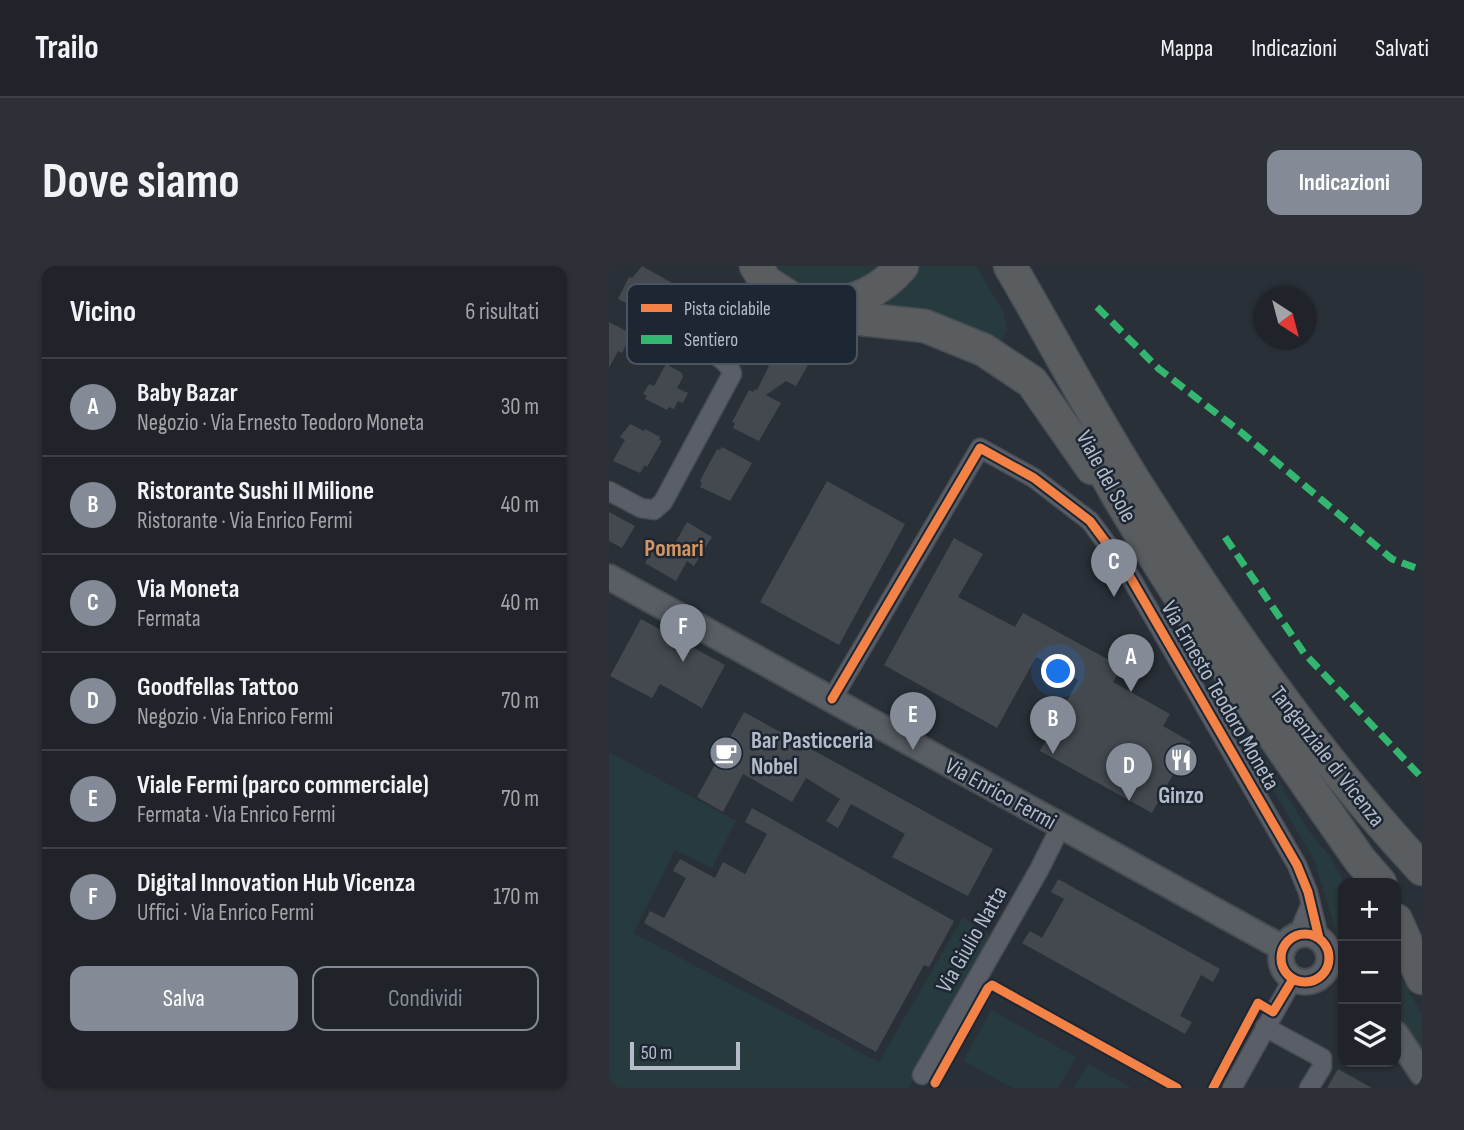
<!DOCTYPE html>
<html lang="it">
<head>
<meta charset="utf-8">
<style>
	body { margin:0; font-family:"Sofia Sans Condensed",sans-serif; background:#2d3036; color:#f1f3f6 }
	.controls { position:absolute; right:21px; bottom:21px; display:grid; overflow:hidden; border-radius:14px; box-shadow:0 2px 5px #0004 }
	.controls button { width:63px; height:63px; display:grid; place-items:center; padding:0; border:0; border-bottom:2px solid #3d4147; background:#20242a; color:#f1f3f6; font:35px sans-serif }
	.compass { position:absolute; left:645px; top:21px; width:63px; height:63px; border-radius:50%; background:#20242a; box-shadow:0 2px 5px #0004; rotate:144deg }
	.scale { position:absolute; left:21px; bottom:18px; width:110px; box-sizing:border-box; padding-left:7px; border:4px solid #b4bcc9; border-top:0; font-size:19px; line-height:24px; white-space:nowrap; color:#b4bcc9; -webkit-text-stroke:5px #1d2633; paint-order:stroke }
	.you { position:absolute; left:450px; top:406px; width:24px; height:24px; margin:-18px; border:5px solid #fff; border-radius:50%; background:#1a73e8; box-shadow:0 0 0 10px #1a73e833 }
	.badge { display:grid; place-items:center; width:46px; height:46px; border-radius:50%; background:#848b96; color:#fff; font-size:23px; font-weight:700 }
	.pin { position:absolute; translate:-50% -58px; filter:drop-shadow(0 2px 4px #0008) }
	.pin::after { content:''; position:absolute; top:37px; width:24px; height:21px; background:inherit; clip-path:polygon(0 0,100% 0,50% 100%) }
	.list { margin:0; padding:0; list-style:none }
	h2 { display:flex; justify-content:space-between; align-items:center; height:91px; margin:0; padding:0 28px; font-size:30px }
	h2 small { font-size:23px; font-weight:400; color:#a2a4a8 }
	.list li { display:grid; grid-template-columns:46px 1fr auto; gap:21px; align-items:center; box-sizing:border-box; height:98px; padding:0 28px; border-top:2px solid #3d4147 }
	.list b { display:block; font-size:26px; white-space:nowrap }
	.list p { margin:0; font-size:23px; white-space:nowrap; color:#a2a4a8 }
	.list em { font-size:23px; font-style:normal; color:#a2a4a8 }
	.actions { display:flex; gap:14px; padding:21px 28px }
	.actions a { flex:1; padding:16px 0; border:2px solid #848b96; border-radius:14px; text-align:center; font-size:24px; color:#848b96 }
	.actions .main { background:#848b96; color:#fff }
	.icon { flex:none; width:38px; height:38px; fill:none; stroke:currentColor; stroke-width:2; stroke-linecap:round; stroke-linejoin:round }
	.map { position:relative; flex:none; width:813px; height:822px; overflow:hidden; border-radius:14px }
	header { display:flex; align-items:center; gap:42px; box-sizing:border-box; height:98px; padding:0 35px; background:#20242a; border-bottom:2px solid #3d4147 }
	header strong { font-size:33px }
	nav { display:flex; gap:38px; margin-inline-start:auto; font-size:24px }
	.intro { display:flex; align-items:center; justify-content:space-between; box-sizing:border-box; height:168px; padding:0 42px }
	h1 { margin:0; font-size:49px }
	.button { padding:18px 32px; border-radius:14px; background:#848b96; color:#fff; font-size:24px; font-weight:700 }
	main { display:flex; gap:42px; padding:0 42px }
	aside { flex:1; background:#20242a; border-radius:14px; box-shadow:0 2px 5px #0004 }
	.map>svg:first-child { display:block }
	.green { fill:#273a3e }
	.building { fill:#444950 }
	.lines { fill:none; stroke-linecap:round; stroke-linejoin:round }
	.street-casing { stroke:#484c53; stroke-width:21 }
	.secondary-casing { stroke:#484c53; stroke-width:28 }
	.highway-casing { stroke:#474c53; stroke-width:35 }
	.street { stroke:#5a5e66; stroke-width:18 }
	.secondary { stroke:#595d64; stroke-width:24 }
	.highway { stroke:#5a5d60; stroke-width:32 }
	.quiet { stroke:#33b770; stroke-width:7; stroke-dasharray:14 7; stroke-linecap:butt }
	.cycleway-casing { stroke:#1d2633; stroke-width:13 }
	.cycleway { stroke:#f48246; stroke-width:9 }
	.labels { text-anchor:middle; stroke-width:5; stroke-linejoin:round; paint-order:stroke }
	.street-label { font-size:23px; fill:#b4bcc9; stroke:#1d2633 }
	.poi-label { font-size:23px; font-weight:bold; fill:#b4bcc9; stroke:#1d2633; text-anchor:start }
	.neighbourhood-label { font-size:24px; font-weight:bold; fill:#d59563; stroke:#1d2633 }
	.key { fill:#1d2633; stroke:#4a5360; stroke-width:2 }
	.key-label { font-size:19px; fill:#b4bcc9 }
</style>
</head>
<body>
<header>
<strong>Trailo</strong>
<nav><a>Mappa</a><a>Indicazioni</a><a>Salvati</a></nav>
</header>
<div class="intro"><h1>Dove siamo</h1><a class="button">Indicazioni</a></div>
<main>
<aside>
<h2>Vicino<small>6 risultati</small></h2>
<ul class="list">
<li><span class="badge">A</span><div><b>Baby Bazar</b><p>Negozio · Via Ernesto Teodoro Moneta</p></div><em>30 m</em></li>
<li><span class="badge">B</span><div><b>Ristorante Sushi Il Milione</b><p>Ristorante · Via Enrico Fermi</p></div><em>40 m</em></li>
<li><span class="badge">C</span><div><b>Via Moneta</b><p>Fermata</p></div><em>40 m</em></li>
<li><span class="badge">D</span><div><b>Goodfellas Tattoo</b><p>Negozio · Via Enrico Fermi</p></div><em>70 m</em></li>
<li><span class="badge">E</span><div><b>Viale Fermi (parco commerciale)</b><p>Fermata · Via Enrico Fermi</p></div><em>70 m</em></li>
<li><span class="badge">F</span><div><b>Digital Innovation Hub Vicenza</b><p>Uffici · Via Enrico Fermi</p></div><em>170 m</em></li>
</ul>
<div class="actions"><a class="main">Salva</a><a>Condividi</a></div>
</aside>
<div class="map">
<svg width="813" height="822" viewBox="0 0 813 822">
	<rect width="100%" height="100%" fill="#2a3038"/>
	<g class="green">
		<polygon points="165,0 275,0 263,13 215,28 191,19 173,9"/>
		<polygon points="310,0 367,0 394,45 398,63 393,74 386,75 288,47 278,40 279,33 298,18"/>
		<polygon points="492,226 524,269 697,561 721,591 736,617 734,688 705,594 535,303 509,261 489,235"/>
		<polygon points="0,486 127,555 103,602 66,584 24,667 270,796 354,651 381,669 300,822 0,822"/>
		<polygon points="787,703 813,748 813,786 787,744"/>
		<polygon points="382,744 467,791 449,822 404,822 354,795"/>
		<polygon points="479,798 523,822 465,822"/>
	</g>
	<g class="building">
		<polygon points="33,0 109,43 95,69 46,44 35,46 9,33 20,11 23,12"/>
		<polygon points="0,56 23,68 13,87 9,85 0,102"/>
		<polygon points="133,56 147,65 145,67 200,97 187,120 177,115 157,129 172,137 150,175 124,162 126,157 123,156 140,124 144,126 146,123 148,124 160,100 120,78"/>
		<polygon points="57,98 73,107 74,111 68,122 79,127 74,137 69,135 65,143 60,141 58,144 36,133 38,130 34,128 40,118 45,120"/>
		<polygon points="21,158 35,165 36,163 51,171 50,174 53,175 38,201 36,199 31,207 4,195 16,174 11,171"/>
		<polygon points="113,181 143,197 121,235 91,221 93,217 91,215 108,183 111,184"/>
		<polygon points="218,215 296,258 230,379 151,336"/>
		<polygon points="0,246 26,260 13,282 0,275"/>
		<polygon points="78,256 103,271 85,300 78,295 67,315 36,297 46,280 60,288"/>
		<polygon points="345,272 374,288 349,331 406,361 414,347 513,401 504,416 561,448 554,460 582,476 543,547 431,485 469,414 427,391 388,462 275,399"/>
		<polygon points="32,353 116,399 93,442 51,418 43,432 1,410"/>
		<polygon points="135,446 384,583 359,630 283,591 296,568 242,538 229,562 217,555 231,533 197,512 183,536 134,508 114,546 88,531"/>
		<polygon points="143,542 345,655 320,701 315,699 267,786 35,657 41,645 55,652 77,612 64,605 71,593 106,612 114,596 136,608 158,568 136,556"/>
		<polygon points="449,613 611,703 604,716 592,709 571,750 583,756 576,768 413,677 421,665 433,672 455,633 442,626"/>
		<polygon points="729,803 763,822 718,822"/>
	</g>
	<g class="lines">
		<defs>
			<g id="street">
				<path d="M 0,225 L 32,242 L 45,244 L 54,236 L 123,108 C 119,87 60,66 41,56"/>
				<polyline points="223,433 371,182 425,212 481,255 516,302 688,599 699,626 710,672"/>
				<polyline points="689,669 701,640"/>
				<polyline points="656,761 713,792 713,801 700,822"/>
				<polyline points="313,809 430,604 452,560"/>
				<polyline points="623,822 684,713"/>
			</g>
			<g id="secondary">
				<polyline points="0,311 674,682"/>
				<circle cx="696" cy="692" r="24"/>
				<polyline points="787,768 813,807"/>
			</g>
			<g id="highway">
				<polyline points="147,0 157,16 191,38 252,53 316,60 375,84 423,116 483,202"/>
				<path d="M 401,0 C 443,72 482,146 526,216 C 612,352 704,486 813,603"/>
				<path d="M 212,38 C 244,38 272,25 293,0"/>
				<path d="M 478,175 C 558,322 656,457 751,594 L 771,617"/>
				<polyline points="787,654 813,712"/>
			</g>
		</defs>
		<use href="#street" class="street-casing"/>
		<use href="#secondary" class="secondary-casing"/>
		<use href="#highway" class="highway-casing"/>
		<use href="#street" class="street"/>
		<use href="#secondary" class="secondary"/>
		<use href="#highway" class="highway"/>
		<g class="quiet">
			<polyline points="488,41 550,103 633,167 783,293 807,302 813,302"/>
			<polyline points="616,271 695,387 813,512"/>
		</g>
		<defs>
			<g id="cycleway">
				<polyline points="223,433 371,182 425,212 481,255 516,302 688,599 699,626 710,672"/>
				<circle cx="696" cy="692" r="24"/>
				<polyline points="326,817 379,722 383,719 568,822"/>
				<polyline points="604,822 649,737 664,746 684,713"/>
			</g>
		</defs>
		<use href="#cycleway" class="cycleway-casing"/>
		<use href="#cycleway" class="cycleway"/>
	</g>
	<defs>
		<symbol id="cafe-disc" viewBox="-11 -11 22 22"><circle r="9.5" fill="#848b96" stroke="#1d2633"/><path d="M-5.5-4.5H6V0H3Q3 3.5 0 3.5H-2.5Q-5.5 3.5-5.5 0ZM3-3.2v2h1.7v-2ZM-6 4.5H4V6H-6Z" fill="#fff"/></symbol>
		<symbol id="restaurant-disc" viewBox="-11 -11 22 22"><circle r="9.5" fill="#848b96" stroke="#1d2633"/><path d="M-5-6h1v4h1v-4h1v4h1v-4h1v5L-1.5 .5V6h-2V.5L-5-1ZM5-6V6H3V1.5H1.5Q1.5-4 5-6Z" fill="#fff"/></symbol>
	</defs>
	<g fill-rule="evenodd">
		<use href="#cafe-disc" x="98" y="468" width="38" height="38"/>
		<use href="#restaurant-disc" x="553" y="475" width="38" height="38"/>
	</g>
	<g class="labels">
		<g class="street-label">
			<text transform="translate(498 210) rotate(61)" y="8">Viale del Sole</text>
			<text transform="translate(612 429) rotate(60)" y="8">Via Ernesto Teodoro Moneta</text>
			<text transform="translate(719 490) rotate(52)" y="8">Tangenziale di Vicenza</text>
			<text transform="translate(392 527) rotate(29)" y="8">Via Enrico Fermi</text>
			<text transform="translate(362 673) rotate(-60)" y="8">Via Giulio Natta</text>
		</g>
		<g class="poi-label">
			<text x="142" y="482">Bar Pasticceria<tspan x="142" dy="26">Nobel</tspan></text>
			<text x="572" y="537" text-anchor="middle">Ginzo</text>
		</g>
		<g class="neighbourhood-label">
			<text x="65" y="290">Pomari</text>
		</g>
	</g>
	<rect x="18" y="18" width="230" height="80" rx="10" class="key"/>
	<rect x="32" y="38" width="31" height="8" fill="#f48246"/>
	<rect x="32" y="69" width="31" height="9" fill="#33b770"/>
	<g class="key-label">
		<text x="75" y="49">Pista ciclabile</text>
		<text x="75" y="80">Sentiero</text>
	</g>
</svg>
<div class="controls">
<button>+</button>
<button>−</button>
<button><svg class="icon" aria-label="layers" viewBox="0 0 24 24"><path d="M12 4l9 5-9 5-9-5zM3 14l9 5 9-5"/></svg></button>
</div>
<svg class="compass" viewBox="-18 -18 36 36"><path d="M0-13l5 13h-10z" fill="#e53935"/><path d="M0 13l5-13h-10z" fill="#a2a4a8"/></svg>
<div class="scale">50 m</div>
<div class="you"></div>
<div class="pin badge" style="left:522px;top:426px">A</div>
<div class="pin badge" style="left:444px;top:488px">B</div>
<div class="pin badge" style="left:505px;top:331px">C</div>
<div class="pin badge" style="left:520px;top:535px">D</div>
<div class="pin badge" style="left:304px;top:484px">E</div>
<div class="pin badge" style="left:74px;top:396px">F</div>
</div>
</main>
</body>
</html>
